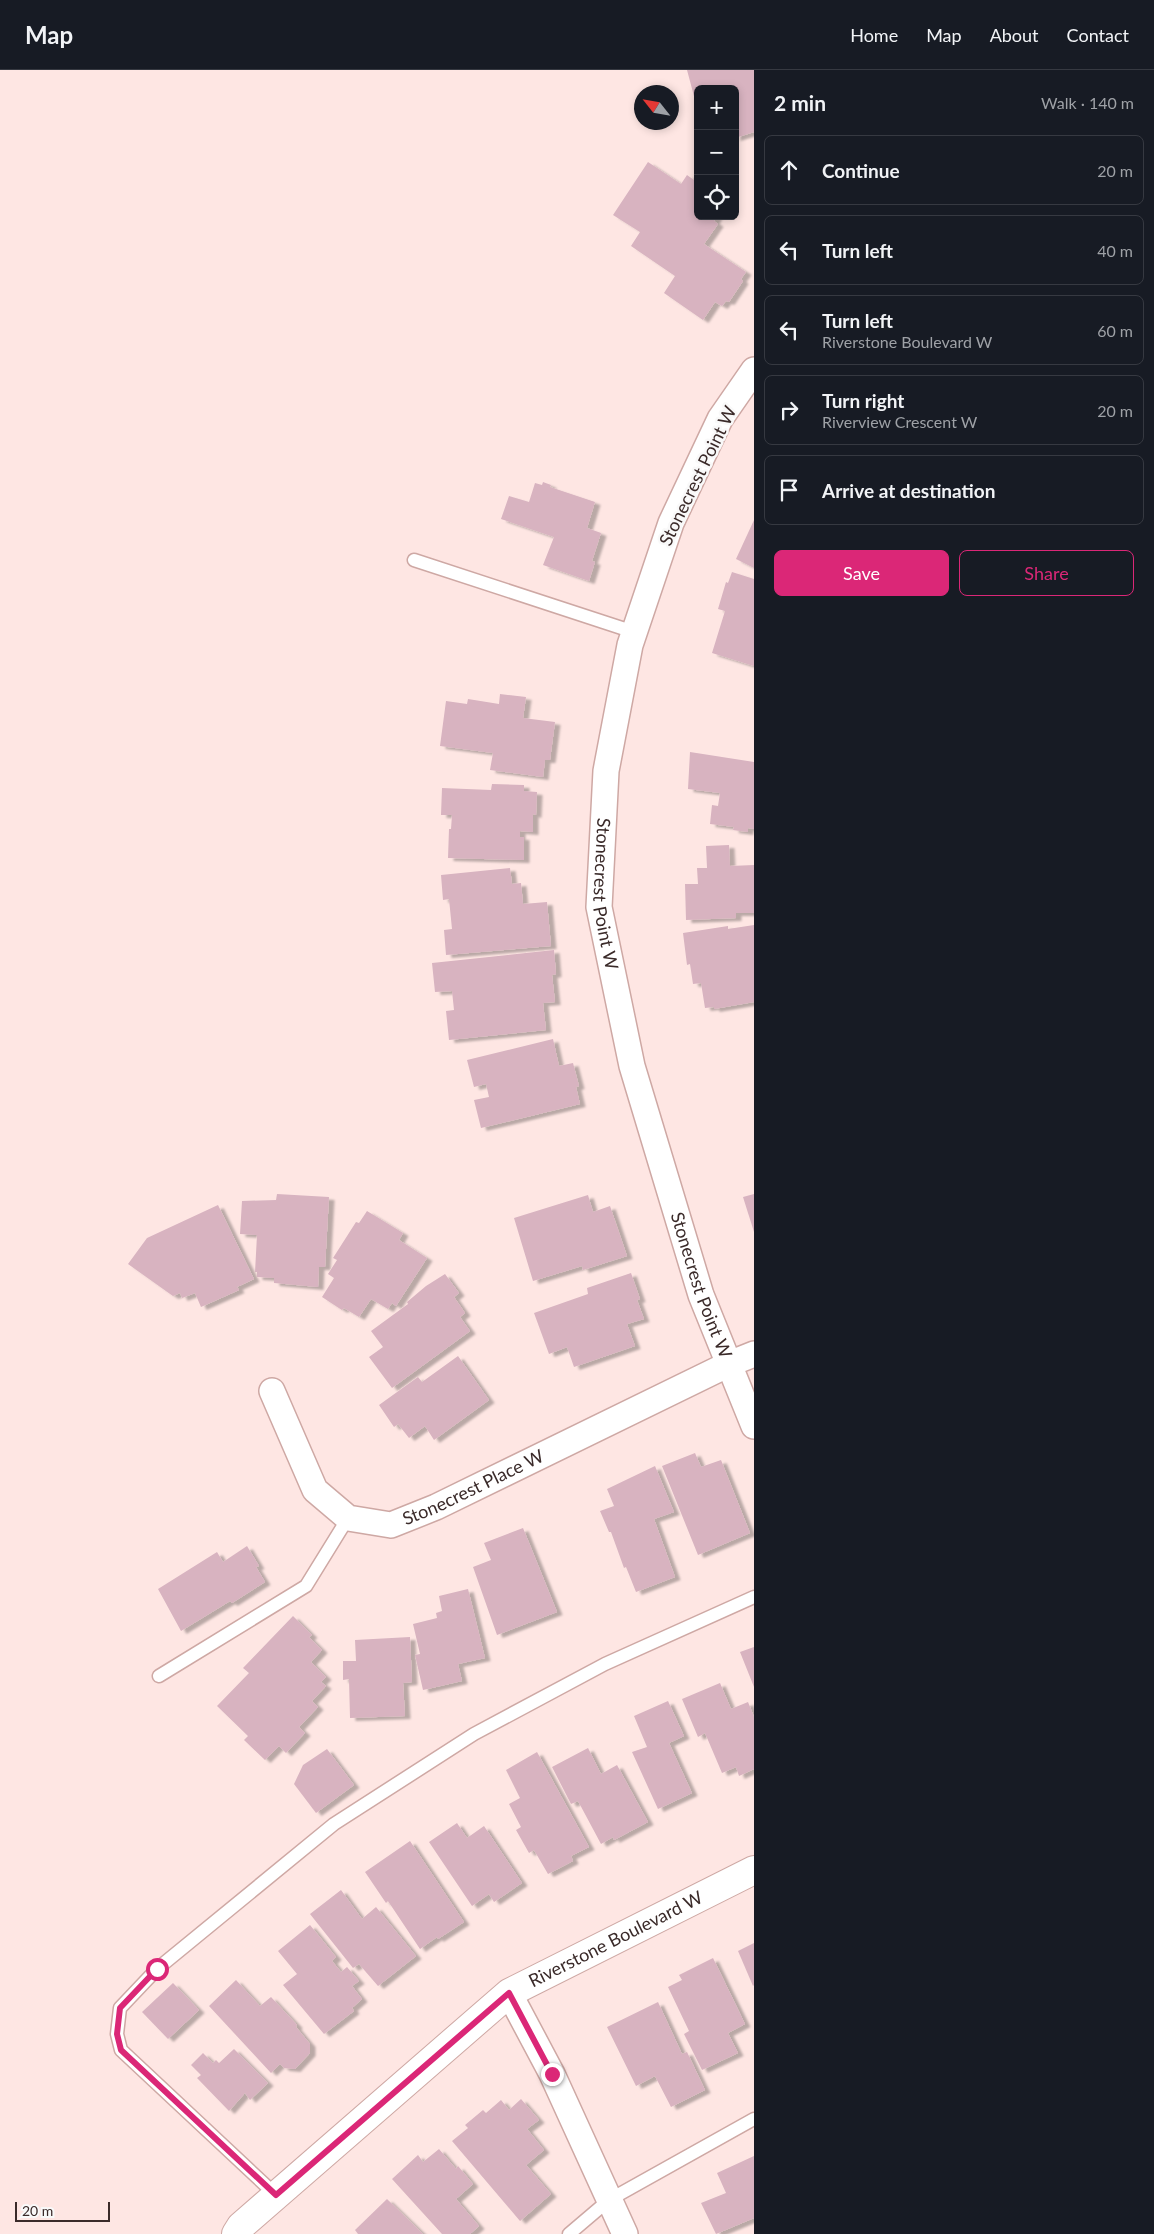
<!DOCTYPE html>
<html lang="en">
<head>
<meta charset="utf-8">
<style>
	body { margin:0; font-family:Lato,sans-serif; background:#242831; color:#f1f3f6 }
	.controls { position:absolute; right:15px; top:15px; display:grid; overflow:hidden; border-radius:8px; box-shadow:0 2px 8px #0003 }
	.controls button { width:45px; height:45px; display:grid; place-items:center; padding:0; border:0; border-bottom:1px solid #363941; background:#171b24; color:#f1f3f6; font:25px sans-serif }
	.compass { position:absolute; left:634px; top:15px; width:45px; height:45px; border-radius:50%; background:#171b24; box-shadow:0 2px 8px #0003; rotate:301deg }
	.scale { position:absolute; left:15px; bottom:12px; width:95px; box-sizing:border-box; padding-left:5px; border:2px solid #3a2a29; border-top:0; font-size:14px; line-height:18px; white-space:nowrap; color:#3a2a29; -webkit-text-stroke:4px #f9f9f9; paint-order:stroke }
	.stop { position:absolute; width:15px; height:15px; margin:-11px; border:4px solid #db2777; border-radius:50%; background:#fff }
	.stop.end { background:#db2777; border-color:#fff; box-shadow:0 1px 5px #0008 }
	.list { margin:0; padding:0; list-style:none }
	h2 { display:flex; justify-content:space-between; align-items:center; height:65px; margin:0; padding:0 20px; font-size:21px }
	h2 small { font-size:16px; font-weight:400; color:#9ea1a6 }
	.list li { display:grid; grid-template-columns:32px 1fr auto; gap:15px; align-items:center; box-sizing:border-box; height:70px; margin:0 10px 10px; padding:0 10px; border:1px solid #363941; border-radius:8px }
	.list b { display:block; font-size:19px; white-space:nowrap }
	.list p { margin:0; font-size:16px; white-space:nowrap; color:#9ea1a6 }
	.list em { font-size:16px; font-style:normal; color:#9ea1a6 }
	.actions { display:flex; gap:10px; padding:15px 20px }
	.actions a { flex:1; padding:11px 0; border:1px solid #db2777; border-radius:8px; text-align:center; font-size:18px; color:#db2777 }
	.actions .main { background:#db2777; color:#fff }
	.icon { flex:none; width:28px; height:28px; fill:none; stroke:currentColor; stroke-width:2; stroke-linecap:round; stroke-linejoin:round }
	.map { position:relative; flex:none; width:754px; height:2164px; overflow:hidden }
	header { display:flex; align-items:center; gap:30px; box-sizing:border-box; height:70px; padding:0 25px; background:#171b24; border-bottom:1px solid #363941 }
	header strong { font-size:24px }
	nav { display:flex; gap:28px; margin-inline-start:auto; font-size:18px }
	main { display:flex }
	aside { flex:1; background:#171b24 }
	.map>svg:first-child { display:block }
	.building { fill:#d8b3c0; filter:url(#shadow) }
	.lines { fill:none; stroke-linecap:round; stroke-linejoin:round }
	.service-casing { stroke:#cea8a4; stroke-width:15 }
	.minor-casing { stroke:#cea8a4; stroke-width:28 }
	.tertiary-casing { stroke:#cea8a4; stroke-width:30 }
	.service { stroke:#fff; stroke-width:12 }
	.minor { stroke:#fff; stroke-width:25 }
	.tertiary { stroke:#fff; stroke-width:28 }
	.route { stroke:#db2777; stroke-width:6 }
	.labels { text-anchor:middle; stroke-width:5; stroke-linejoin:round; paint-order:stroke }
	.street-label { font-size:18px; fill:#3a2a29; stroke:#f9f9f9 }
</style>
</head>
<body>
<header>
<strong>Map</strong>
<nav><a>Home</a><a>Map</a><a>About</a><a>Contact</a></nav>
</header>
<main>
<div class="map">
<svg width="754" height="2164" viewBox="0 0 754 2164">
	<defs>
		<filter id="shadow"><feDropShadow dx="5.5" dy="3" stdDeviation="1" flood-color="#0004"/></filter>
	</defs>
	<rect width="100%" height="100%" fill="#fee6e3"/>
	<g class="building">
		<polygon points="687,0 754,0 754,62 735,68 735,19 698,19 698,30 695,30"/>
		<polygon points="648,92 681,114 687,105 698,113 698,146 717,146 714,151 718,154 704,174 746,202 741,209 743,211 729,232 726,231 722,236 715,232 703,250 664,223 675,206 631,176 640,162 613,145"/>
		<polygon points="543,412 551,415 550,417 595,432 587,458 601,463 592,491 595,492 589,511 543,495 554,467 501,449 509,426 529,432 535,413 542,415"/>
		<polygon points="754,450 754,498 736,489"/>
		<polygon points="732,502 754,509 754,596 712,583 725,541 718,539 726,512 728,513"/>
		<polygon points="500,624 526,627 523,648 555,652 550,690 545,690 543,707 490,700 493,683 440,676 446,631 467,634 468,629 499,634"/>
		<polygon points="690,682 754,692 754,759 748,758 748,762 733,760 734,757 710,754 712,735 718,736 720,723 688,719"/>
		<polygon points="492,714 524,715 524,721 537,722 536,745 533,744 533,762 520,761 520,767 524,767 524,790 448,788 449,759 451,759 452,745 441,745 442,718 491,720"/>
		<polygon points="729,775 730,796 754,795 754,843 736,843 736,848 686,850 685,814 698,814 697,798 707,798 706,776"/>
		<polygon points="510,798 512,814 521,813 523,834 547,832 551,876 446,885 444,860 452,859 449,829 443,830 441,805"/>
		<polygon points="754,855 754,932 714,939 714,937 705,938 701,913 693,914 690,894 687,895 683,863 728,856 728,859"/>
		<polygon points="554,880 556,904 552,905 555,932 543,933 546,960 449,970 446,941 454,940 452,921 435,922 432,893"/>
		<polygon points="553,969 559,996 573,993 579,1016 576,1017 580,1034 481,1058 474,1030 489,1027 486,1014 474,1017 467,990"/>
		<polygon points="277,1124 329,1127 325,1197 319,1197 318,1217 274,1213 274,1208 257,1207 257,1202 255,1202 257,1165 240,1164 242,1131 276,1130"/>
		<polygon points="754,1124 754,1162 743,1127"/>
		<polygon points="588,1125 593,1142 610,1136 627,1186 583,1200 582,1196 533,1211 514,1148"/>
		<polygon points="218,1135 254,1209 237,1217 239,1220 201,1237 195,1223 182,1228 180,1223 173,1226 128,1194 147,1168"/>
		<polygon points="367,1141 403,1163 399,1170 427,1188 396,1236 392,1233 388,1239 371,1229 359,1247 344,1238 342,1240 322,1227 334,1208 328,1204 337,1190 333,1188 356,1152 359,1153"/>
		<polygon points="631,1203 640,1229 637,1230 644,1249 627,1254 635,1276 574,1297 567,1277 549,1284 534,1243 588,1224 587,1218"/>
		<polygon points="445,1204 459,1223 454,1227 465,1243 460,1247 470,1261 392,1318 369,1287 383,1277 371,1261 408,1234 407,1232 426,1216"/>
		<polygon points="458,1286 489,1330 434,1370 425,1356 409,1368 398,1354 394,1357 379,1335 418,1307 422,1312"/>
		<polygon points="695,1383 701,1397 721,1390 750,1463 698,1485 662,1396"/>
		<polygon points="655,1396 674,1442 654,1449 675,1507 636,1522 626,1497 624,1498 611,1462 609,1462 600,1441 614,1436 607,1419"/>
		<polygon points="523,1458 557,1542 497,1565 473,1497 491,1490 484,1473"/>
		<polygon points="247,1476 259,1496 256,1497 265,1512 232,1533 230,1531 181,1561 158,1519 217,1482 223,1492"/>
		<polygon points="468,1519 485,1588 458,1594 462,1611 423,1620 415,1585 420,1584 413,1554 437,1548 436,1543 442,1541 439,1526"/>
		<polygon points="293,1546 312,1565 309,1567 322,1580 311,1592 326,1607 321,1612 326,1616 312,1631 318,1637 299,1657 305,1663 286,1683 279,1676 265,1690 244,1670 248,1666 217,1636 249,1603 243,1598"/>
		<polygon points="410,1567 412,1612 403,1613 405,1646 350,1648 349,1609 343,1610 343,1591 356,1591 355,1570"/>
		<polygon points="754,1577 754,1617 740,1582"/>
		<polygon points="720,1613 731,1639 748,1632 754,1647 754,1699 739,1706 736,1697 722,1703 705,1663 698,1667 682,1629"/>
		<polygon points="668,1631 684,1666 669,1673 692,1723 658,1739 632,1682 647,1677 634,1646"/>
		<polygon points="588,1678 601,1704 617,1695 648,1752 614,1770 613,1767 601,1774 578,1731 571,1734 552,1697"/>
		<polygon points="327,1679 354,1715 316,1743 294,1714 303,1695"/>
		<polygon points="537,1682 589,1777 571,1786 573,1791 548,1804 534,1780 529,1783 516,1760 521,1757 509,1734 520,1728 506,1700"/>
		<polygon points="457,1753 467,1768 484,1756 522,1813 494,1832 489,1824 472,1836 429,1772"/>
		<polygon points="410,1771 464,1852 438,1869 437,1867 420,1879 388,1831 386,1833 365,1802"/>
		<polygon points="341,1820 362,1849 376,1837 416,1886 378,1916 359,1894 353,1898 310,1844"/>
		<polygon points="310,1855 336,1887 332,1891 341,1902 347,1897 359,1911 352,1916 362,1929 352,1938 354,1941 324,1964 283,1915 297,1904 278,1881"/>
		<polygon points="754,1873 754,1915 753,1916 738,1881"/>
		<polygon points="713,1888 745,1954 728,1963 738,1983 702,2000 684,1964 689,1961 668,1917 682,1910 679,1905"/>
		<polygon points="236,1910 260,1936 271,1927 297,1955 296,1957 310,1974 310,1983 295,1999 284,1998 280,1994 271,2003 209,1936"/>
		<polygon points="173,1913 199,1940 168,1969 142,1942"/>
		<polygon points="658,1932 682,1984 687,1982 705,2020 671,2037 655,2006 636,2016 607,1957"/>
		<polygon points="234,1979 268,2013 250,2030 245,2023 229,2041 197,2008 201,2005 191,1995 203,1983 213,1993 216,1990 219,1993"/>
		<polygon points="521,2029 539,2050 527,2059 544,2080 526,2095 551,2124 520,2151 452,2071 468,2058 465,2055 483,2040 486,2043 501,2030 509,2040"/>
		<polygon points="439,2079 456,2099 458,2096 473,2114 456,2129 479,2156 470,2164 442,2164 392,2109 418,2085 423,2092"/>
		<polygon points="754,2086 754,2148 716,2164 701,2133 726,2123 717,2103"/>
		<polygon points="387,2129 423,2164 358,2164 355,2160"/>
	</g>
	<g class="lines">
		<defs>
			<g id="service">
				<polyline points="414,490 634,562"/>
				<polyline points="159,1606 306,1516 348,1448"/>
				<polyline points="276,2125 121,1980 117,1964 120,1938 157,1899 334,1754 474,1664 605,1594 754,1527"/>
				<polyline points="569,2164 609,2130 754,2049"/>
			</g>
			<g id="minor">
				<path id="s1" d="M 754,300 L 720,349 L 671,453 L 630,575 L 606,701 L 599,837 L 632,996 L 701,1225 L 754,1356"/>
				<path id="s2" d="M 272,1321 L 315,1420 L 348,1448 L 391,1455 L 436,1437 L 729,1294 L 754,1284"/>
				<polyline points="509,1923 552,2004 625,2164"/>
			</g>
			<g id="tertiary">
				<path id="s3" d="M 236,2164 L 241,2156 L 509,1923 L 754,1800"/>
			</g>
		</defs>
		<use href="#service" class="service-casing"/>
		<use href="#minor" class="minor-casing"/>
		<use href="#tertiary" class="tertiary-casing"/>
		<use href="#service" class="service"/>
		<use href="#minor" class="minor"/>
		<use href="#tertiary" class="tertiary"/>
	</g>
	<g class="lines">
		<polyline class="route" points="157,1899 120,1938 117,1964 121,1980 276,2125 509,1923 552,2004"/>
	</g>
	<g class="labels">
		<g class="street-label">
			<text transform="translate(698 406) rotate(-64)" y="6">Stonecrest Point W</text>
			<text dy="6" stroke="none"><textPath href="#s1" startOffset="555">Stonecrest Point W</textPath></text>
			<text dy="6" stroke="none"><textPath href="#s1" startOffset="960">Stonecrest Point W</textPath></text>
			<text dy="6" stroke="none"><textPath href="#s2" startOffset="285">Stonecrest Place W</textPath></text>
			<text dy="6" stroke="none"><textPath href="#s3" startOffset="484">Riverstone Boulevard W</textPath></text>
		</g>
	</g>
</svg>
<div class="controls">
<button>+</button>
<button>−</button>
<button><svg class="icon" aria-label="locate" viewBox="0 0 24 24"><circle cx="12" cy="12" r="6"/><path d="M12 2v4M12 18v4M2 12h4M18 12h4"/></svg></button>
</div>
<svg class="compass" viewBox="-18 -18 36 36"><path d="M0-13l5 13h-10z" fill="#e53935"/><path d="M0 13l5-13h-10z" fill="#9ea1a6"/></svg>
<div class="scale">20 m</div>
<div class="stop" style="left:157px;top:1899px"></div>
<div class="stop end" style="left:552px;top:2004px"></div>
</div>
<aside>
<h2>2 min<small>Walk · 140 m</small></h2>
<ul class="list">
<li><svg class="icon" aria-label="ahead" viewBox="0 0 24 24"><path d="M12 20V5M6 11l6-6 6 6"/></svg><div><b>Continue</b></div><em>20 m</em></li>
<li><svg class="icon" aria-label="left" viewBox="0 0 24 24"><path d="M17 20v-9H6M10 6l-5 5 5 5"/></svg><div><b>Turn left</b></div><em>40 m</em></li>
<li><svg class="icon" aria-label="left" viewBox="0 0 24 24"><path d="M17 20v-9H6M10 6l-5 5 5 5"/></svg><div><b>Turn left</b><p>Riverstone Boulevard W</p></div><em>60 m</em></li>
<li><svg class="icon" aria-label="right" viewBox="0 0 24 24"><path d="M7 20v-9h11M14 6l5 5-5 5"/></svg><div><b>Turn right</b><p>Riverview Crescent W</p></div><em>20 m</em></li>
<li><svg class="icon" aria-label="arrive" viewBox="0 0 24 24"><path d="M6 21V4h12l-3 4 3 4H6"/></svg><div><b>Arrive at destination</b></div></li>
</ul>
<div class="actions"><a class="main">Save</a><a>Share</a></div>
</aside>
</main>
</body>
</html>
